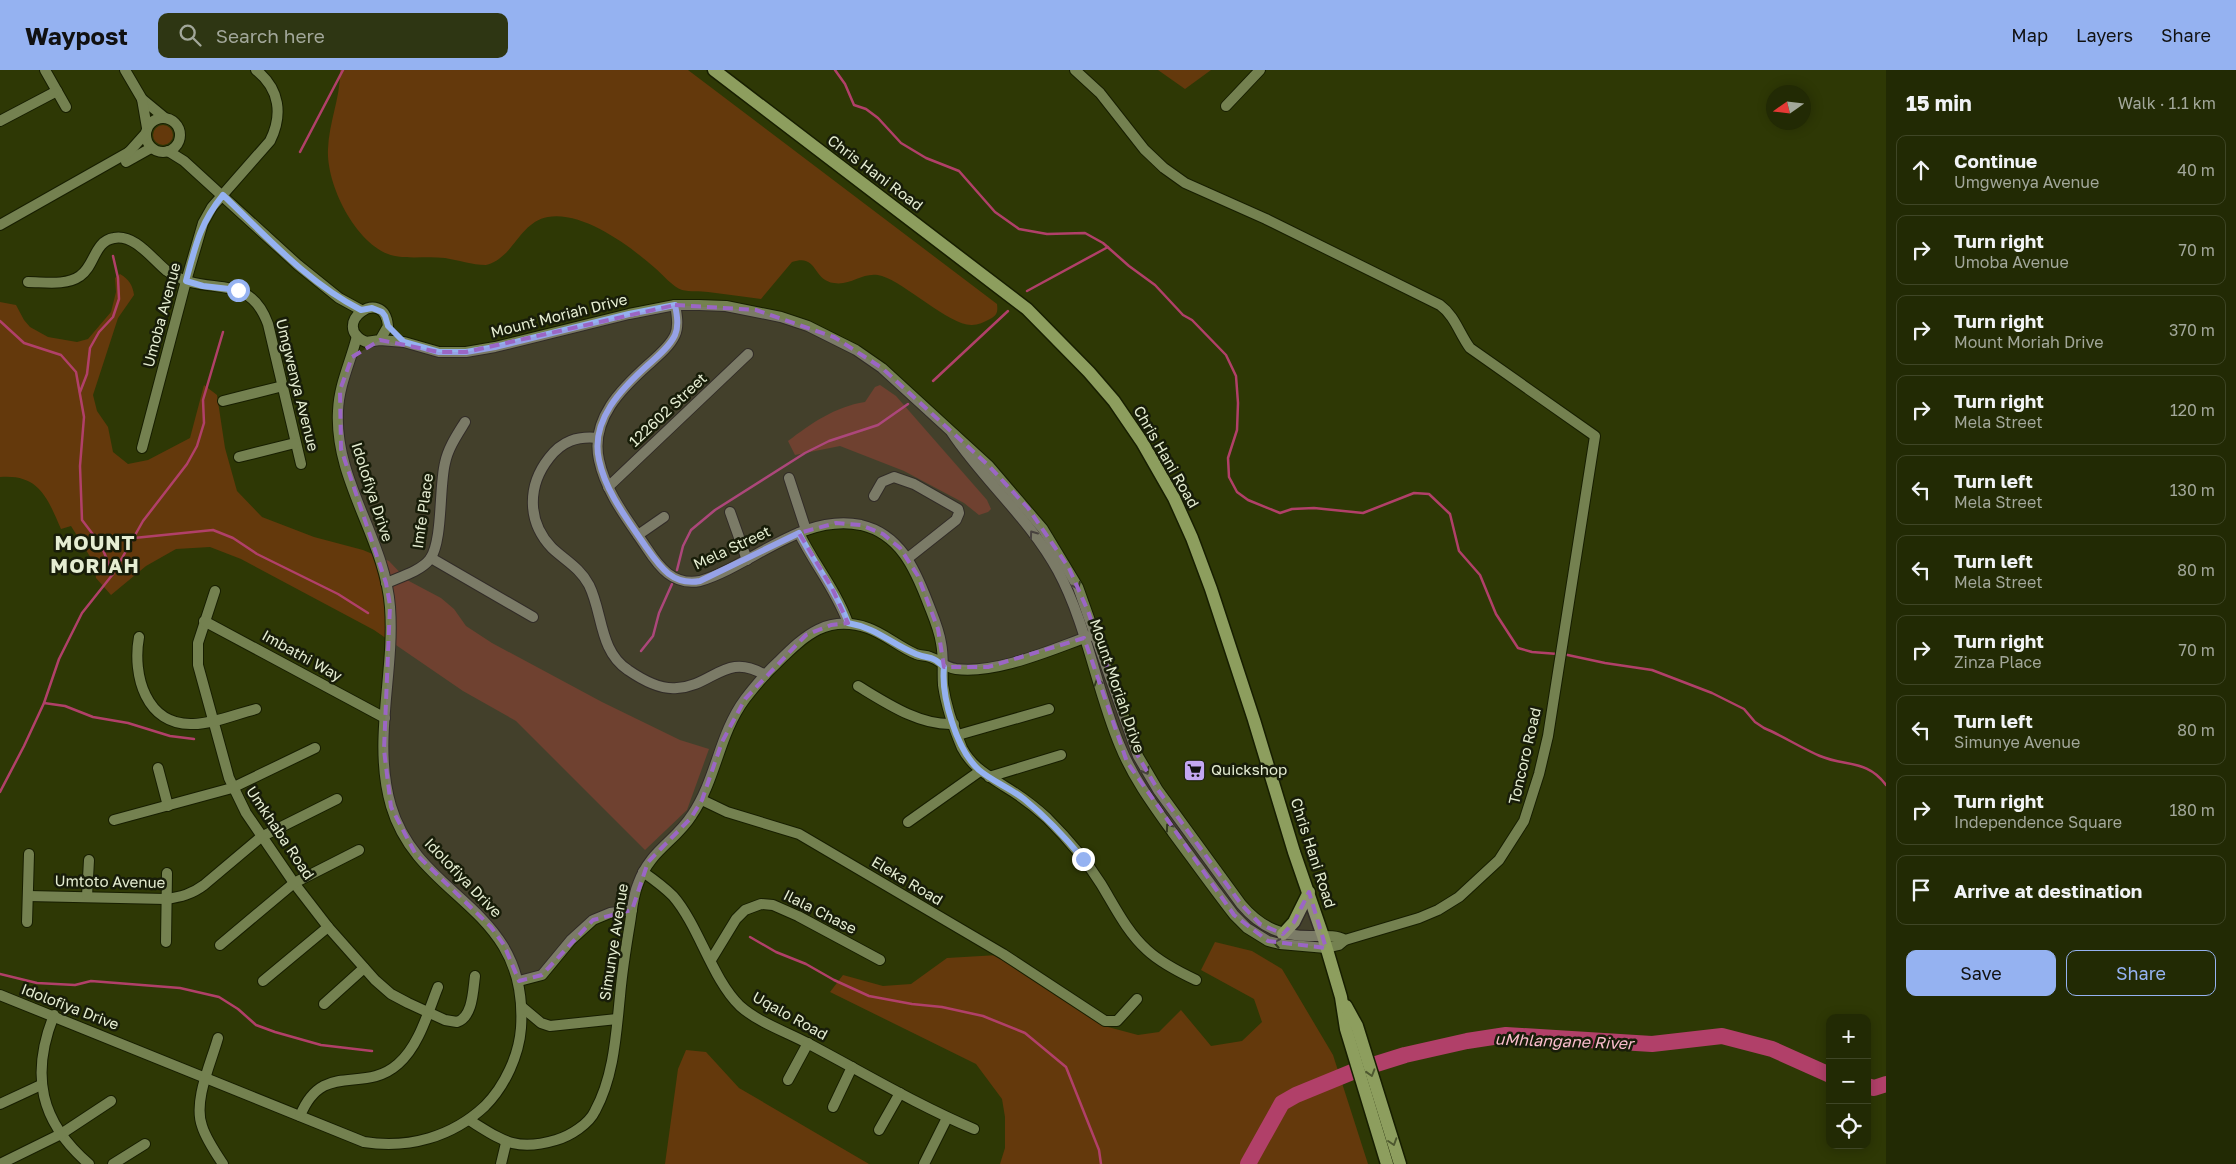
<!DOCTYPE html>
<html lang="en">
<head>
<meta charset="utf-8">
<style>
	body { margin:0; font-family:"Golos Text",sans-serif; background:#2e3613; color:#f1f3f6 }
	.controls { position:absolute; right:15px; bottom:15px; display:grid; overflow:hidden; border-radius:10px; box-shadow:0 2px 12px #0003 }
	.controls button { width:45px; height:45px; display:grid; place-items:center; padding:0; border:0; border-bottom:1px solid #3f4626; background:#222a04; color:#f1f3f6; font:25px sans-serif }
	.compass { position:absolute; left:1766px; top:15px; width:45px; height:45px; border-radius:50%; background:#222a04; box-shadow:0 2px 12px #0003; rotate:256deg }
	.stop { position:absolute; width:15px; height:15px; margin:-11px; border:4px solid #95b2f1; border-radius:50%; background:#fff }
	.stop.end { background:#95b2f1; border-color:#fff; box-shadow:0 1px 5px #0008 }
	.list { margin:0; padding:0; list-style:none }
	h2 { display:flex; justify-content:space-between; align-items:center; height:65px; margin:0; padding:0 20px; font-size:21px }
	h2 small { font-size:16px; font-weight:400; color:#a2a79a }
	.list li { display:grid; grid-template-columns:32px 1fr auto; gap:15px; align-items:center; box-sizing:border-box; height:70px; margin:0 10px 10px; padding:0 10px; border:1px solid #3f4626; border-radius:10px }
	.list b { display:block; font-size:19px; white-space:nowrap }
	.list p { margin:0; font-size:16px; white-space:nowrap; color:#a2a79a }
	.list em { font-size:16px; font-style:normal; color:#a2a79a }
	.actions { display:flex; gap:10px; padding:15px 20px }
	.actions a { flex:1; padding:11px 0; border:1px solid #95b2f1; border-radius:10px; text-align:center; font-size:18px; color:#95b2f1 }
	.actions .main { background:#95b2f1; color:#111 }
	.icon { flex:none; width:28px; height:28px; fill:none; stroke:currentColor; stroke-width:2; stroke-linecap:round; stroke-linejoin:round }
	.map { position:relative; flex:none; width:1886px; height:1094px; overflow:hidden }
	header { display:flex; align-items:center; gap:30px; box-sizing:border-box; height:70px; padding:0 25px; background:#95b2f1; color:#111 }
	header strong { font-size:24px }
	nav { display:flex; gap:28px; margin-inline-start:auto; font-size:18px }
	.search { width:350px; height:45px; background:#2e3613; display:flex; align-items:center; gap:12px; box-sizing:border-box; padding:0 18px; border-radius:10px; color:#a2a79a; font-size:19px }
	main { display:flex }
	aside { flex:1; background:#222a04 }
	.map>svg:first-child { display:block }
	.green { fill:#64390c }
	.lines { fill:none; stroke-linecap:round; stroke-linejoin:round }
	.stream { stroke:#b14069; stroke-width:2.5 }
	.river { stroke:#b14069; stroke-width:16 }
	.minor-casing { stroke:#171e00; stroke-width:12 }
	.major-casing { stroke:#171e00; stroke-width:15 }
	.minor { stroke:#748150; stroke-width:10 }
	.major { stroke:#8d9e5e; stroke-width:12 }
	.oneway { stroke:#343b1e }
	.oneway2 { stroke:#4d572f }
	.route { stroke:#95b2f1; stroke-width:6 }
	.marked { fill:#9b66c5; fill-opacity:0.2; stroke:#9b66c5; stroke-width:4; stroke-dasharray:10 6; stroke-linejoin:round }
	.labels { text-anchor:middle; stroke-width:5; stroke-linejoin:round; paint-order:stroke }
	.street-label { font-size:15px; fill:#e5edd2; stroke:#181d09 }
	.poi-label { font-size:15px; fill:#e5edd2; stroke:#181d09; text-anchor:start }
	.water-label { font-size:16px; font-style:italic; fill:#fabdcd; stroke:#181d09 }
	.district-label { font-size:20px; font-weight:bold; letter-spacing:1px; fill:#e5edd2; stroke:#181d09 }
</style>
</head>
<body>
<header>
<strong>Waypost</strong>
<div class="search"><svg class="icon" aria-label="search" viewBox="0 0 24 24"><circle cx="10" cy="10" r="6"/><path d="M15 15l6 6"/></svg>Search here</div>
<nav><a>Map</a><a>Layers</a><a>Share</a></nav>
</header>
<main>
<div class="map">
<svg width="1886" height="1094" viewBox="0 0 1886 1094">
	<rect width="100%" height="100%" fill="#2e3805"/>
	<g class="green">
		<path d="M 340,0 L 688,0 L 997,234 C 998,242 997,245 990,249 C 984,252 978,255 972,255 C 950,256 905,213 882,206 C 864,200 852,216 834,213 C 812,210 818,183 792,192 L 761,229 C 744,227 726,224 708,222 C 700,221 690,222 682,220 C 673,217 662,204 655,198 C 630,176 583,141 548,147 C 519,152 514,188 486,195 C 472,195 458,190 445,188 C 428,186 411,189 395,186 C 357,178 326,115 328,79 C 329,52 341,26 340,0 Z"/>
		<polygon points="1158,0 1211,0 1185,19"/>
		<circle cx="163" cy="65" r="10"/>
		<path d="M 120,204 C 129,209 133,216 134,225 L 118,248 L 93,325 L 97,341 L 108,357 L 113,382 L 128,394 L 148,390 L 190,368 L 204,315 L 217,325 L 225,378 L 237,421 L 262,447 L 314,467 L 363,480 L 389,491 L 407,510 L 441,528 L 454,539 L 466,556 L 492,573 L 602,632 L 680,670 L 709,679 L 687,740 L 645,780 L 516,651 L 463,621 L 374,560 L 241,489 L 210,477 L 176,479 L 146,496 L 111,525 L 96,508 L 94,493 L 71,456 L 61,459 C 47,427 39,404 0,407 L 0,232 L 16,235 L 24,250 L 30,257 L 48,267 L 77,272 L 88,269 L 111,242 L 116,222 L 115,208 Z"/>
		<path d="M 880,315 L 896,326 L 987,430 L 991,439 L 988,442 L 979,445 L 964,433 L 904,401 L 840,376 L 795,385 L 788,371 C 812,353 834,337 865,332 L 875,317 Z"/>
		<polygon points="1215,872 1252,881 1282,899 1333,985 1368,1094 1000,1094 1005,1078 1005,1047 1002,1029 976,994 830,922 843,905 883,916 911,914 947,888 998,885 1108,957 1138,965 1159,962 1181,940 1211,976 1242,971 1262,952 1254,929 1201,900"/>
		<polygon points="686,980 706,982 739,1018 869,1094 665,1094 678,999"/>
	</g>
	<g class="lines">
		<g class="stream">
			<polyline points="835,0 845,14 854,35 866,39 878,48 901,73 926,88 959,101 995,142 1019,159 1047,164 1085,163 1103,173 1129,196 1155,215 1183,245 1192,250 1226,285 1236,306 1238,333 1237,360 1228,388 1229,407 1237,422 1248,430 1280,443 1292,439 1314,438 1363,443 1414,423 1429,424 1450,444 1459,481 1480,505 1496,544 1518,578 1532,582 1558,584"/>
			<polyline points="300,82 343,0"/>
			<polyline points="1027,221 1108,177"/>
			<polyline points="0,251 24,273 61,285 76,302 84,347 80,396 82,450 101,475 113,504"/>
			<polyline points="933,311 1008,241"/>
			<polyline points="80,322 87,304 90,278 99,262 113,247 119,229 118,208 113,186"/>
			<polyline points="134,468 213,460 233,468 257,484 338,524 368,543"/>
			<polyline points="677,500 683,476 691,460 715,440 805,383 829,371 878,355 908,334"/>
			<polyline points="641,581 653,566 659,543 672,514"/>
			<path d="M 1563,584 L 1605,593 L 1652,600 L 1712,623 L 1744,639 L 1755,652 L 1764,658 C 1783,666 1801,678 1820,686 C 1846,697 1867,689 1886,715"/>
			<polyline points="44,633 65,636 93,647 128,653 170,666 194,669"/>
			<polyline points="0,722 24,676 44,633 59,589 82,543 113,504 143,451 187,394 197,376 204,353 203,330 223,262"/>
			<polyline points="750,867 776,882 806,894 834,910 869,926 912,934 942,937 983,946 1025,963 1066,997 1099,1080 1101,1094"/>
			<polyline points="0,904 37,913 75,915 91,911 180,918 219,927 238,939 256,955 275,962 321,975 372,981"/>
		</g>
		<g class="river">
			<polyline points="1867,1016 1874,1018 1886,1014"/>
			<polyline points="1248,1094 1282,1033 1296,1025 1357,1000 1405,985 1467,971 1506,965 1652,974 1722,966 1772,979 1830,1005"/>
		</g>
		<defs>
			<g id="minor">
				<polyline points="45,0 66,37"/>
				<polyline points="125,0 142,29 165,48"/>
				<polyline points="142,29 147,58"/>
				<polyline points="1226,36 1260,0"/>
				<circle cx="163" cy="65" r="17"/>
				<polyline points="0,51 57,21"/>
				<polyline points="168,81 184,91 298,195 339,228 361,240"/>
				<polyline points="129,82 126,92 151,78"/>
				<polyline points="0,155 129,82 146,63"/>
				<path d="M 28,212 C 44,212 66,216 80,206 C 95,196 94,171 114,168 C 135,164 152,189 167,201 C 206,229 248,199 268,254 L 301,394"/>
				<path d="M 675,235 C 677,245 679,256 675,265 C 670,276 658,286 649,294 C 622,318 590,349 599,390 C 606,423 628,450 646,477 C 659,497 673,516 700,511 C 753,495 802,443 861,455 C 900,464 915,499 928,533 C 933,546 939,559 941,573 C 944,587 942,601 943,615 C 946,636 954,659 962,678 C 972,697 987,705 1004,716 C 1019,725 1034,736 1047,748 C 1067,768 1086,790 1101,814 C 1115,837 1127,862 1147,880 C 1161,893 1179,902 1196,910"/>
				<path d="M 380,270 L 388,256 C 384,214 328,255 366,272 L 380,270 L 404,272 L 439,282 L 466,282 L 495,277 L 629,244 L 675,235 L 699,235 L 726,236 L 781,247 L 808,256 L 856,280 L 882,298 L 989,396 L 1043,459 L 1078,517 L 1138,686 L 1158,720 L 1241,834 C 1261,858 1283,867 1314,866 C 1324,866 1336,865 1345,870"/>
				<polyline points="223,331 283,316"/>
				<path d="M 952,363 C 984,411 1030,449 1058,501 C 1087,555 1096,619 1120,676 C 1133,708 1153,735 1173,763 C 1193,790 1213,818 1234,845 L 1247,858 L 1268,871 L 1280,874 L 1326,878 L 1339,875 L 1345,870 L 1419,848 L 1438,840 L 1459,827 L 1499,790 L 1524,751 L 1539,704 L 1548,666 L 1595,366 L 1470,278 C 1459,263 1455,246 1440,235 L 1266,149 L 1185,113 L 1164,98 L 1144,79 L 1100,23 L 1075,0"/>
				<path d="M 598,368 C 577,366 562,371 549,388 C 527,416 527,452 552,478 C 566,491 580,498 589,515 C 603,543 599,581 628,600 C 641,609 660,620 677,618 C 713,616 726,581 765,605"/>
				<path d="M 142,378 L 186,211 L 203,153 L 212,137 L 270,71 C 283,45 280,19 256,0"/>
				<polyline points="239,387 295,373"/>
				<polyline points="789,408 806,460"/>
				<polyline points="608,417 748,284"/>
				<polyline points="874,426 882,412 894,407 914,414 958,439 959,443 956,450 908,488"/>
				<polyline points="730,442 747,490"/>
				<path d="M 799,463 C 814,494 836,520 848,553"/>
				<polyline points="638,465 664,447"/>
				<polyline points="431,488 533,547"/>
				<path d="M 386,513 C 400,507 421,501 430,489 C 443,471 439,417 445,393 C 448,378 457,365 465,352"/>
				<path d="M 215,521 L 198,573 L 198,595 L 229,708 L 246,743 L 294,813 L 328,857 L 375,910 L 391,924 L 408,933 L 445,950 L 457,952 C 473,947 473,920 475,906"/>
				<polyline points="204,551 385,648"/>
				<path d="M 139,567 C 132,605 146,656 193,654 C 213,654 236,644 256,639"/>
				<path d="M 858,616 C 886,633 920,656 954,654"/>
				<polyline points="958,665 1049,639"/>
				<polyline points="158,698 168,736"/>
				<polyline points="989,707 1061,685"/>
				<polyline points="702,730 727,742 799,764 1003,884 1105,951 1117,951 1137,929"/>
				<polyline points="114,750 232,718 315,678"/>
				<polyline points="908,752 980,701"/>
				<path d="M 643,802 C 653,809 664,817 673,826 C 699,856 712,909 740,936 C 759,953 787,962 809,974 C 864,1003 917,1035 974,1059"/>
				<path d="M 28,826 L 166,829 C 181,827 192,824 204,815 L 261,767 L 337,729"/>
				<polyline points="87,826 89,790"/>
				<polyline points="27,852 29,784"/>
				<polyline points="166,872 167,803"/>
				<polyline points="220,875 294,813 359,780"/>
				<polyline points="711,890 736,849 745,840 761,834 773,835 798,846 880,890"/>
				<polyline points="263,911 328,857"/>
				<polyline points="519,911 542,905 571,870 593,850 610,843 632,840"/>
				<path d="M 0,925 L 364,1072 C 409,1079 452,1067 485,1036 C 505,1016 519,985 521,958 C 529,835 419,831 391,736 C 372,671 395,603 390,537 C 385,469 334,410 338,341 C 339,314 351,291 357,266"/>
				<polyline points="324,934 364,898"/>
				<polyline points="522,937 541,953 550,956 617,949"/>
				<path d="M 54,945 C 30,1005 40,1052 89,1094"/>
				<path d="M 218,968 C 211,993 193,1031 202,1056 C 206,1069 215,1082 223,1094"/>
				<polyline points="788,1010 808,973"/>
				<polyline points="0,1034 41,1015"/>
				<polyline points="833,1037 852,997"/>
				<path d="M 300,1046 C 323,989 363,1025 398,994 C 419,976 428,942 438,917"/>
				<path d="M 469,1050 C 503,1071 516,1082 556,1070 C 570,1066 589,1054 595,1041 C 614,1006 616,965 620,926 C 622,902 626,877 630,853 C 632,840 633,826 638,814 C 650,780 675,772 692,745 C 716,710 719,664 745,629 C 755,616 766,603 778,592 C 805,565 828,544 868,558 C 885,564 899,577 916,584 C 920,586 926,585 930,587 C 941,590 942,597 956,599 C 998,604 1050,580 1090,566"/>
				<polyline points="879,1060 900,1023"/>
				<polyline points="0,1094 61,1064 111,1031"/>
				<polyline points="113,1094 145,1074"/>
				<polyline points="501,1094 506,1073"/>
				<polyline points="924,1094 947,1048"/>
			</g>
			<g id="major">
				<polyline points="714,0 1027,239 1089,302 1114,331 1142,372 1174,428 1192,468 1211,519 1254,650 1294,782 1323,866 1341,927 1346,959 1387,1094"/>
				<polyline points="1283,864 1294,852 1309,822"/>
				<polyline points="1346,936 1357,956 1400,1094"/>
			</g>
		</defs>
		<use href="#minor" class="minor-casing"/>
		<use href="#major" class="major-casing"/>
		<use href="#minor" class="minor"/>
		<use href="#major" class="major"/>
	</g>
	<defs><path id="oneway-chevron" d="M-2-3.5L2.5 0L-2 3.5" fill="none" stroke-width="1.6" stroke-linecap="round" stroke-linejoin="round" transform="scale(1.25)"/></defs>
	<g class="oneway">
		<use href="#oneway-chevron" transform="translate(1033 464) rotate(-126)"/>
		<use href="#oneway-chevron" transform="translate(1077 516) rotate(65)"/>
		<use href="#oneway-chevron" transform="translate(1098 612) rotate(-108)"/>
		<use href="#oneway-chevron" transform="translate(1146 701) rotate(60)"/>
		<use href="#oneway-chevron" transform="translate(1169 757) rotate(-126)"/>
		<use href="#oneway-chevron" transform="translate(1277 873) rotate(-169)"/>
	</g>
	<g class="oneway2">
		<use href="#oneway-chevron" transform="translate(1371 1003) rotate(73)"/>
		<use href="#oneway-chevron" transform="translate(1393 1072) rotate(72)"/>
	</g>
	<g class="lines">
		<path class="route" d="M 238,220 L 203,216 L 186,211 C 195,177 200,153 223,125 C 266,166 308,213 361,240 L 372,238 L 382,242 L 385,246 L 388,256 L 404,272 L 439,282 L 466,282 L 495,277 L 629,244 L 675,235 C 677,245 679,256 675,265 C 670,276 658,286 649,294 C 622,318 590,350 599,390 C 606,423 628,450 646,477 C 660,497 673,516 700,511 L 799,463 C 814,494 836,520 848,553 C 877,558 891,574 916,584 C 931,590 930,584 944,597 C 941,626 956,679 979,700 C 992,711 1010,718 1024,729 C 1046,747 1065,767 1083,789"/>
	</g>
	<path class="marked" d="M 675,235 L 756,240 L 834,267 L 882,298 L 989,396 L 1028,438 L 1069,498 L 1088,541 L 1138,686 L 1158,720 L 1241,834 L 1260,854 L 1283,864 L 1294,852 L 1309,822 L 1326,878 L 1268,871 L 1234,845 L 1127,692 L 1084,568 L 988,597 L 944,597 L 938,559 L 918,506 L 900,478 L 883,464 L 861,455 L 836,453 L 799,463 L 832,518 L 848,553 L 831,555 L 806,565 L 745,629 L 722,672 L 702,730 L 691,748 L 648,792 L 632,840 L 593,850 L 542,905 L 519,911 L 504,875 L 491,857 L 415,783 L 391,737 L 384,680 L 390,535 L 386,513 L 341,379 L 340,320 L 352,287 L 380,270 L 439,282 L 466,282 Z"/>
	<defs>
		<symbol id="supermarket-square" viewBox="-11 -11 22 22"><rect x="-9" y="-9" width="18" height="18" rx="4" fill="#c3a7f2" stroke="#181d09"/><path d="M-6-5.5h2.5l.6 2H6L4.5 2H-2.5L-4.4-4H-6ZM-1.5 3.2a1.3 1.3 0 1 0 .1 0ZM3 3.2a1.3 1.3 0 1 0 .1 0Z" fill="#111"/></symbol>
	</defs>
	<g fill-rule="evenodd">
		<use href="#supermarket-square" x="1182" y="688" width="25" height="25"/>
	</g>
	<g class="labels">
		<g class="street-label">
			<text transform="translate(875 103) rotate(37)" y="5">Chris Hani Road</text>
			<text transform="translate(162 245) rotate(-75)" y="5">Umoba Avenue</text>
			<text transform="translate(559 246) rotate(-14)" y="5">Mount Moriah Drive</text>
			<text transform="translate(297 315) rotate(76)" y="5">Umgwenya Avenue</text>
			<text transform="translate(668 340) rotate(-43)" y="5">122602 Street</text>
			<text transform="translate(1166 387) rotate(60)" y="5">Chris Hani Road</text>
			<text transform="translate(372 422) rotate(72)" y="5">Idolofiya Drive</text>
			<text transform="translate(423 441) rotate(-82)" y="5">Imfe Place</text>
			<text transform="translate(732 478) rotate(-25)" y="5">Mela Street</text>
			<text transform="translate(302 586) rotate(29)" y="5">Imbathi Way</text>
			<text transform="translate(1117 616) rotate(71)" y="5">Mount Moriah Drive</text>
			<text transform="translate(1525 686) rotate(-77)" y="5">Toncoro Road</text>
			<text transform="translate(280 763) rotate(56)" y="5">Umkhaba Road</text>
			<text transform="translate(1313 783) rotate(72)" y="5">Chris Hani Road</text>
			<text transform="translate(463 808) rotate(46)" y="5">Idolofiya Drive</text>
			<text transform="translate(907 811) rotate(31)" y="5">Eleka Road</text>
			<text transform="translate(110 812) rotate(1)" y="5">Umtoto Avenue</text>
			<text transform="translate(820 842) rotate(27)" y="5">Ilala Chase</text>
			<text transform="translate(614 872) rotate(-81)" y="5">Simunye Avenue</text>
			<text transform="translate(70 937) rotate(21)" y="5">Idolofiya Drive</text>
			<text transform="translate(790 946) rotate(29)" y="5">Uqalo Road</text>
		</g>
		<g class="poi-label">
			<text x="1211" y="705">Quickshop</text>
		</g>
		<g class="water-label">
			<text transform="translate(1564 971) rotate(2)" y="6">uMhlangane River</text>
		</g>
		<g class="district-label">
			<text x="95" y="480">MOUNT<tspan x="95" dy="23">MORIAH</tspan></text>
		</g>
	</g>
</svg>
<div class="controls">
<button>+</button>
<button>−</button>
<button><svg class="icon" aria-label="locate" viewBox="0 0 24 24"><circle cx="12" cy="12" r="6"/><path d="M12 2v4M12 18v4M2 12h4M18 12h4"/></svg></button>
</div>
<svg class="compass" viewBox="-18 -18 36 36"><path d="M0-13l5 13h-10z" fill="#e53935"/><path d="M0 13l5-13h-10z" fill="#a2a79a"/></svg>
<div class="stop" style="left:238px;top:220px"></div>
<div class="stop end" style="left:1083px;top:789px"></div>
</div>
<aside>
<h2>15 min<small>Walk · 1.1 km</small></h2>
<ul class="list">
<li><svg class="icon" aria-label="ahead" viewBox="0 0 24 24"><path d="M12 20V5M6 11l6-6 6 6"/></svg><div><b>Continue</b><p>Umgwenya Avenue</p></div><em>40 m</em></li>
<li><svg class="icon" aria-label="right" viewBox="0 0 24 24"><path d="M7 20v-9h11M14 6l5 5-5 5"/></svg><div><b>Turn right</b><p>Umoba Avenue</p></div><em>70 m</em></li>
<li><svg class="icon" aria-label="right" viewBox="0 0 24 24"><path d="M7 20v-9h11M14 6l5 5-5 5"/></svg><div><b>Turn right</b><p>Mount Moriah Drive</p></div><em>370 m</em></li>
<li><svg class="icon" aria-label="right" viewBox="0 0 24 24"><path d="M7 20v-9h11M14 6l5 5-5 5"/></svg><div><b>Turn right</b><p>Mela Street</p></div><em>120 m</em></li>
<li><svg class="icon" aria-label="left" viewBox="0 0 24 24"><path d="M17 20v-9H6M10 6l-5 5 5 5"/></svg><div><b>Turn left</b><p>Mela Street</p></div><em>130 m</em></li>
<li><svg class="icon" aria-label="left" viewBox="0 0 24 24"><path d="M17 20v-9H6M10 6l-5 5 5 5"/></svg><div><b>Turn left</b><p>Mela Street</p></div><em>80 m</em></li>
<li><svg class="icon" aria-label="right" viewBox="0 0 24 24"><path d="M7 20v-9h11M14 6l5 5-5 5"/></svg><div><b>Turn right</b><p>Zinza Place</p></div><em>70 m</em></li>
<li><svg class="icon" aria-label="left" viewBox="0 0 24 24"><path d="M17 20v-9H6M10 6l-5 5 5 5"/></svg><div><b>Turn left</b><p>Simunye Avenue</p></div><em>80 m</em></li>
<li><svg class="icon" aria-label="right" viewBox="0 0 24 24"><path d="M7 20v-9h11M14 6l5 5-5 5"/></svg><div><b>Turn right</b><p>Independence Square</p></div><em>180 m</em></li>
<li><svg class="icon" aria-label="arrive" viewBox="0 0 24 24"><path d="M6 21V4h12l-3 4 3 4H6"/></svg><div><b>Arrive at destination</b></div></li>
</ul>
<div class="actions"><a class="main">Save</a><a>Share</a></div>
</aside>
</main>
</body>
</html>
